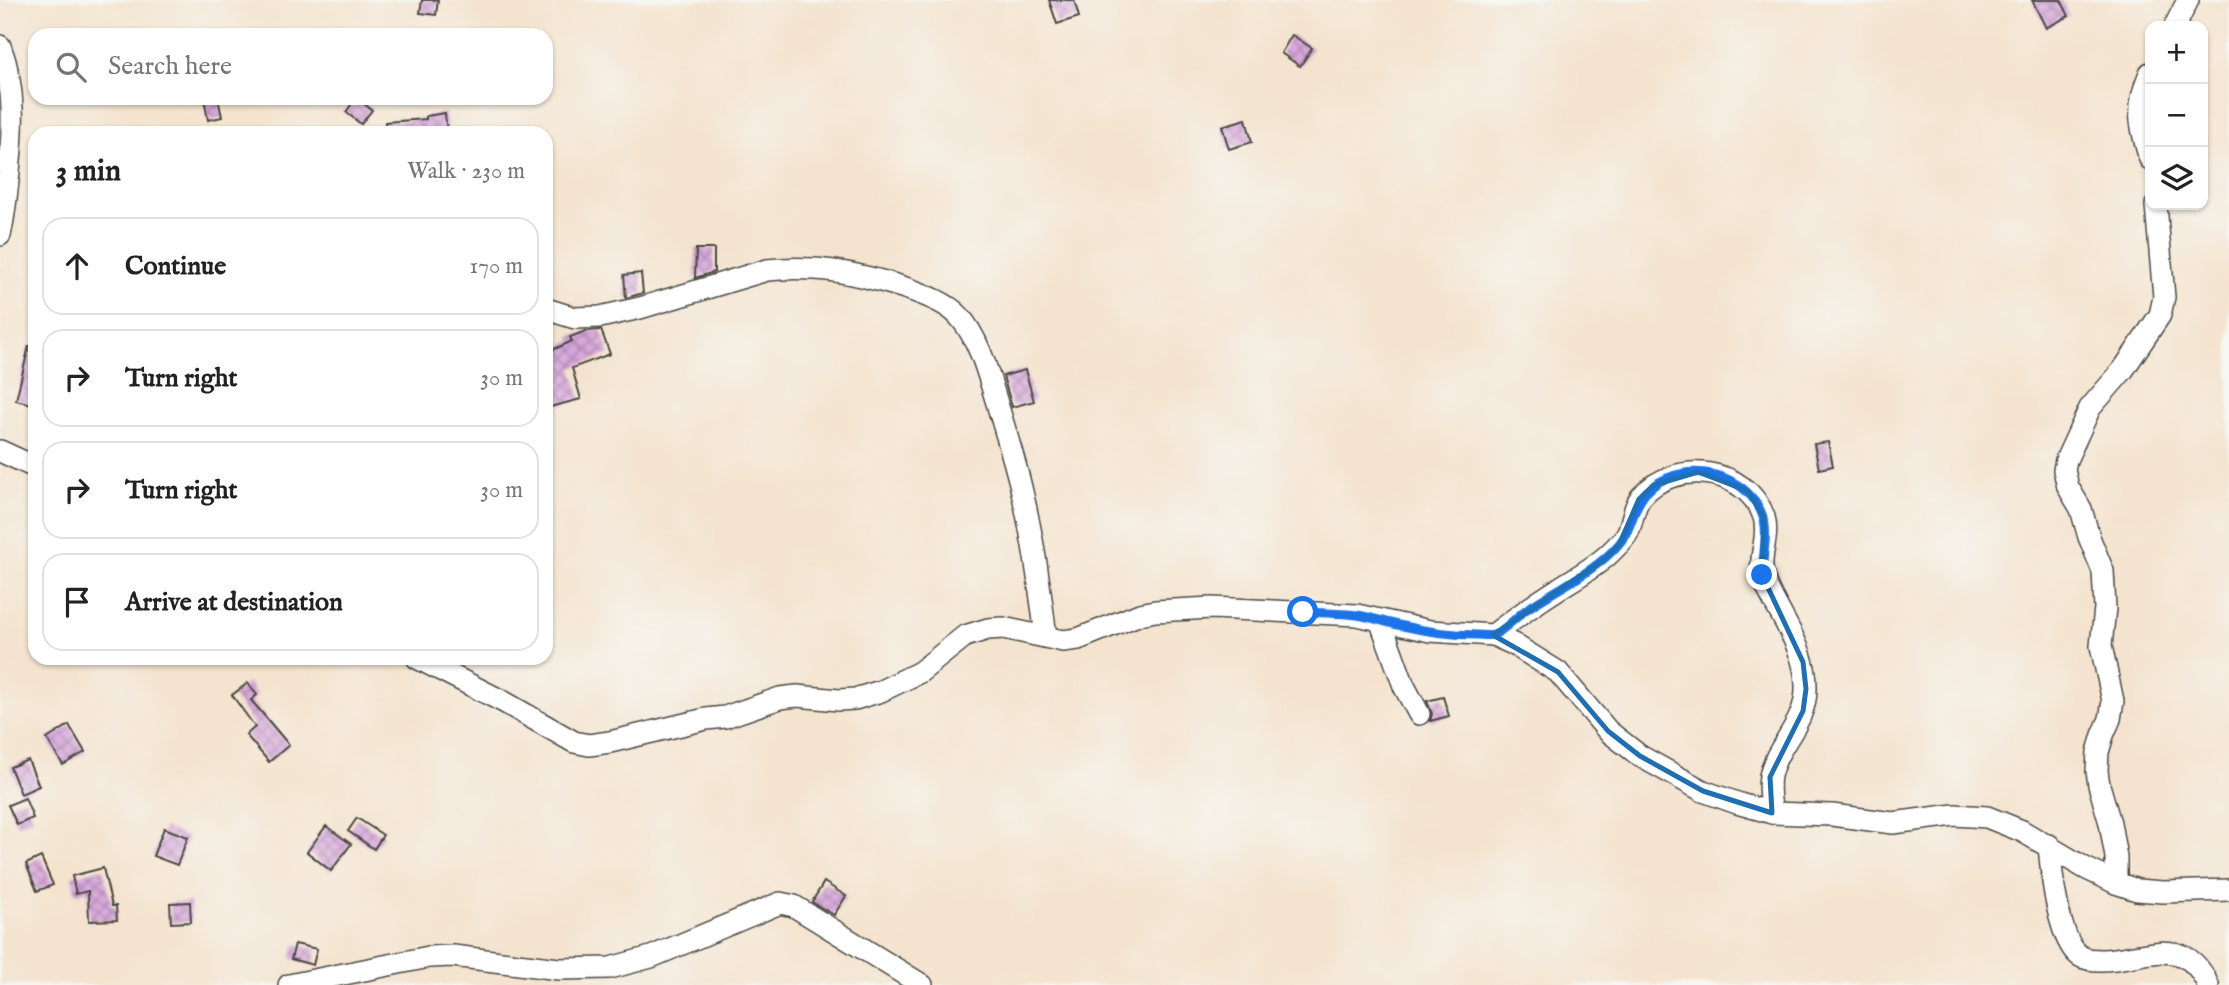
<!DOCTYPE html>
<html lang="en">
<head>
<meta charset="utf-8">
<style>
	body { margin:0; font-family:"IM FELL English",serif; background:#f2f2f2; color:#222 }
	.controls { position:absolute; right:21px; top:21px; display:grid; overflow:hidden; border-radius:14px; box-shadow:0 2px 5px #0004 }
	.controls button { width:63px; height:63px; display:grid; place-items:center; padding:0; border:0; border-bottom:2px solid #e0e0e0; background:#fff; color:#222; font:35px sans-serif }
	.stop { position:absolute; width:21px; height:21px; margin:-16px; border:5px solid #1a73e8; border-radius:50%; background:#fff }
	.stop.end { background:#1a73e8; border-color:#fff; box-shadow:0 2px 7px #0008 }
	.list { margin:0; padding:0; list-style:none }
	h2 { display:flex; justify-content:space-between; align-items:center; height:91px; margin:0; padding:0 28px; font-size:30px }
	h2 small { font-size:23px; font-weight:400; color:#767676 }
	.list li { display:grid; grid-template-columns:46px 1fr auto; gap:21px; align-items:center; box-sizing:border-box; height:98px; margin:0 14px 14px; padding:0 14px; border:2px solid #e0e0e0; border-radius:21px }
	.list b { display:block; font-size:26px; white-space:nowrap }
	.list em { font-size:23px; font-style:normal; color:#767676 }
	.icon { flex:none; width:38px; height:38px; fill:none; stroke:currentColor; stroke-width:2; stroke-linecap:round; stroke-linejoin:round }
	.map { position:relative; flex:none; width:2229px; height:985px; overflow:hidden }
	.search { position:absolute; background:#fff; box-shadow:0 2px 5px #0004; left:28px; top:28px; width:525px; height:77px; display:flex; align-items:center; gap:18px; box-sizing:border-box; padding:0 24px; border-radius:21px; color:#767676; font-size:26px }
	.panel { position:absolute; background:#fff; box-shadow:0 2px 5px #0004; left:28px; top:126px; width:525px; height:539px; border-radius:21px }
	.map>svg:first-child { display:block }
	.building { fill:url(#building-cross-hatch) }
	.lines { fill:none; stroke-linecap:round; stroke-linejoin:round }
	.minor-casing { stroke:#494743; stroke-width:24 }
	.minor { stroke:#fff; stroke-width:21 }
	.route { stroke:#1a73e8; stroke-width:9 }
	.marked { fill:none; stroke:#1f6fb2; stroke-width:5; stroke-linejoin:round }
</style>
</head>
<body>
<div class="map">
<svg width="2229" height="985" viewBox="0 0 2229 985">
	<defs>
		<pattern id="building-cross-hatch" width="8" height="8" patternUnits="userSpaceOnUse" patternTransform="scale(1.75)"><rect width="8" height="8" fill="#d7a7da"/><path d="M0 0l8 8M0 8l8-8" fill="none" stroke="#af88b1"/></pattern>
	</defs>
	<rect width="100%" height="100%" fill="#f6f6f2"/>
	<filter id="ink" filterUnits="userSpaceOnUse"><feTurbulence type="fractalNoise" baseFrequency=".0143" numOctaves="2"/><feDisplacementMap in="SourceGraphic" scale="14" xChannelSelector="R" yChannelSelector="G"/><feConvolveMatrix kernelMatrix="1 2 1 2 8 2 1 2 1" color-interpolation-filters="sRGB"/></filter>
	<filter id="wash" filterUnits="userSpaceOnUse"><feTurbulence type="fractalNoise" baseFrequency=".00686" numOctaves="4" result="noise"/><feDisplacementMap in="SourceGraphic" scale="28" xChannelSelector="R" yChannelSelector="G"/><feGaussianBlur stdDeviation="1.57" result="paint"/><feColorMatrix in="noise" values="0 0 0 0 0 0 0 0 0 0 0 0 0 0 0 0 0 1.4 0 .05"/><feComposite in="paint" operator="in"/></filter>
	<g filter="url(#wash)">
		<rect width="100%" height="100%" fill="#f4e3ce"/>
		<g id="blocks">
			<g class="building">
				<polygon points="422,0 438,0 436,15 420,13"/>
				<polygon points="1049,0 1074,0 1079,17 1057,24"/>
				<polygon points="2032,0 2061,0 2069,16 2046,28"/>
				<polygon points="1292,35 1312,48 1300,66 1281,53"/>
				<polygon points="204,98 218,98 222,117 208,120"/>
				<polygon points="356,98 372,110 361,124 346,112"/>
				<polygon points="445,113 447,133 385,133 385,122 426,119 426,116"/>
				<polygon points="1246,119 1252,142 1229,149 1222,126"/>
				<polygon points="696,249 714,249 714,272 695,278"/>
				<polygon points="641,273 643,293 626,298 624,275"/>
				<polygon points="601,330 610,354 572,368 581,399 546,408 546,353 572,341 570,337 586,331"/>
				<polygon points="29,346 35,347 35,405 16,400"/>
				<polygon points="1025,370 1034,401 1012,407 1003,376"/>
				<polygon points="1828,442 1833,466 1819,469 1814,444"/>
				<polygon points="248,683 257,695 251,700 289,745 269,762 246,735 255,727 232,695"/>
				<polygon points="1443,697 1449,716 1430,721 1432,714 1427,701"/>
				<polygon points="69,725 85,752 63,765 47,739"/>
				<polygon points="28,760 39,786 21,794 10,767"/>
				<polygon points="25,798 33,818 17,825 8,805"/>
				<polygon points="357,818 383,835 374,849 348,831"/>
				<polygon points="326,826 351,844 331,871 307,852"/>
				<polygon points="164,828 188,837 177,865 153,856"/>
				<polygon points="41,857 53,885 37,891 26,864"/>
				<polygon points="103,868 112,906 116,906 117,920 89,921 88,891 76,894 72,876"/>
				<polygon points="824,882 846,896 834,915 812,902"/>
				<polygon points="190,902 191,922 171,923 170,903"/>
				<polygon points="295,944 317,949 313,965 291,959"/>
			</g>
		</g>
	</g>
	<g filter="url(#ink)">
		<use href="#blocks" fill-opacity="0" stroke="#494743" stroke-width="2"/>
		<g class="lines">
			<defs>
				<g id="minor">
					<polyline points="2175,26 2188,0"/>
					<path d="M 0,46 C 17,90 13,135 8,181 C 6,199 4,218 0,235"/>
					<path d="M 2150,73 C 2135,107 2140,126 2150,159"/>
					<path d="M 546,309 L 575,318 L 600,317 L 640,308 L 767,270 C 783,268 798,268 815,269 C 849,271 937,291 959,316 C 980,340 988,374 997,403 C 1006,434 1016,464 1023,496 C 1034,542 1040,590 1046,637"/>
					<polyline points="0,451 35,467"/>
					<polyline points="1380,620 1404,686 1419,714"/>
					<path d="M 1493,635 C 1515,618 1536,603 1558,589 C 1576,577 1596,567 1611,552 C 1617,546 1624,540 1628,532 C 1633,521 1633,507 1641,497 C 1674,458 1747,467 1764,517 C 1770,537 1758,556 1763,575 C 1765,586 1771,595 1776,605 C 1790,631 1807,658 1806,689 C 1806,724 1776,745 1770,776 C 1768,788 1770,802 1772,813"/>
					<polyline points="417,658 504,702 574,742 589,745 610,742 706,719 725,717 780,698 797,696 839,700 855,699 881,691 920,672 965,636 988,629 1003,628 1063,641 1078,639 1140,614 1155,611 1212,608 1357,615 1430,631 1493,635 1513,644 1558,672 1608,731 1640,756 1703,791 1740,804 1772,813 1832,815 1893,823 1954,815 1987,817 2022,831 2085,868 2116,883 2137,890 2163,892 2229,890"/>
					<path d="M 2049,845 C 2051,870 2058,941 2080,956 C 2086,960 2095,960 2101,960 C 2143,960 2185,931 2208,985"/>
					<polyline points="2116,883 2116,857 2110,823 2099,785 2097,771 2098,752 2103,735 2110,719 2113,701 2101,646 2105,608 2103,571 2089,537 2081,509 2068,487 2064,470 2066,460 2090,408 2123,370 2160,315 2164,297 2156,205"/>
					<polyline points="289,985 429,957 453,956 559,969 610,968 651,957 780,903 794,906 922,985"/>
				</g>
			</defs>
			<use href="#minor" class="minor-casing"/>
			<use href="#minor" class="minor"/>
		</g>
	</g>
	<g class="lines" filter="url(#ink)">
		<path class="route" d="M 1303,612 C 1321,613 1339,613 1357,615 C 1371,617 1384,622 1398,625 C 1424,631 1451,635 1477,635 C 1481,635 1489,636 1493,635 C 1503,632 1518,615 1527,609 C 1557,588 1594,573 1618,545 C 1635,527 1631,504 1652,487 C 1688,458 1749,474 1763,517 C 1769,533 1762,557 1762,575"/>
	</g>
	<path class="marked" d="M 1698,472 L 1748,491 L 1764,518 L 1762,575 L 1803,662 L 1806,689 L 1803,711 L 1770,777 L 1772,813 L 1703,791 L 1640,756 L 1608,731 L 1558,672 L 1493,635 L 1602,561 L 1619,545 L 1639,499 L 1654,485 Z"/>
</svg>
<div class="controls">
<button>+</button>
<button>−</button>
<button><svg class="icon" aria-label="layers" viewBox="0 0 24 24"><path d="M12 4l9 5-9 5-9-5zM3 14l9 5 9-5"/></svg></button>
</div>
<div class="stop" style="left:1303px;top:612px"></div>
<div class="stop end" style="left:1762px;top:575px"></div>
<div class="search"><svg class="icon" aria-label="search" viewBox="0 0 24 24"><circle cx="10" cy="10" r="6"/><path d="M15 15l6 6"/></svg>Search here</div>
<section class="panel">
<h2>3 min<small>Walk · 230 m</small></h2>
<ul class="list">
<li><svg class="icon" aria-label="ahead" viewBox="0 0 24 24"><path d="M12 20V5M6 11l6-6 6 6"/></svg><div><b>Continue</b></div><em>170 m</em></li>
<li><svg class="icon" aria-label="right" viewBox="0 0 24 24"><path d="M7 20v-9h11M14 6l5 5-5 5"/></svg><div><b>Turn right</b></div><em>30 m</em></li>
<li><svg class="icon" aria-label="right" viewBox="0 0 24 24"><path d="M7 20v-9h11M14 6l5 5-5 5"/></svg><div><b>Turn right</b></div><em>30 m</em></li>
<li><svg class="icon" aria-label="arrive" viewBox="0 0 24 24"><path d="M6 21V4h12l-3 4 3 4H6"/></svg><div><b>Arrive at destination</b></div></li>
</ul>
</section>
</div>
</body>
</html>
